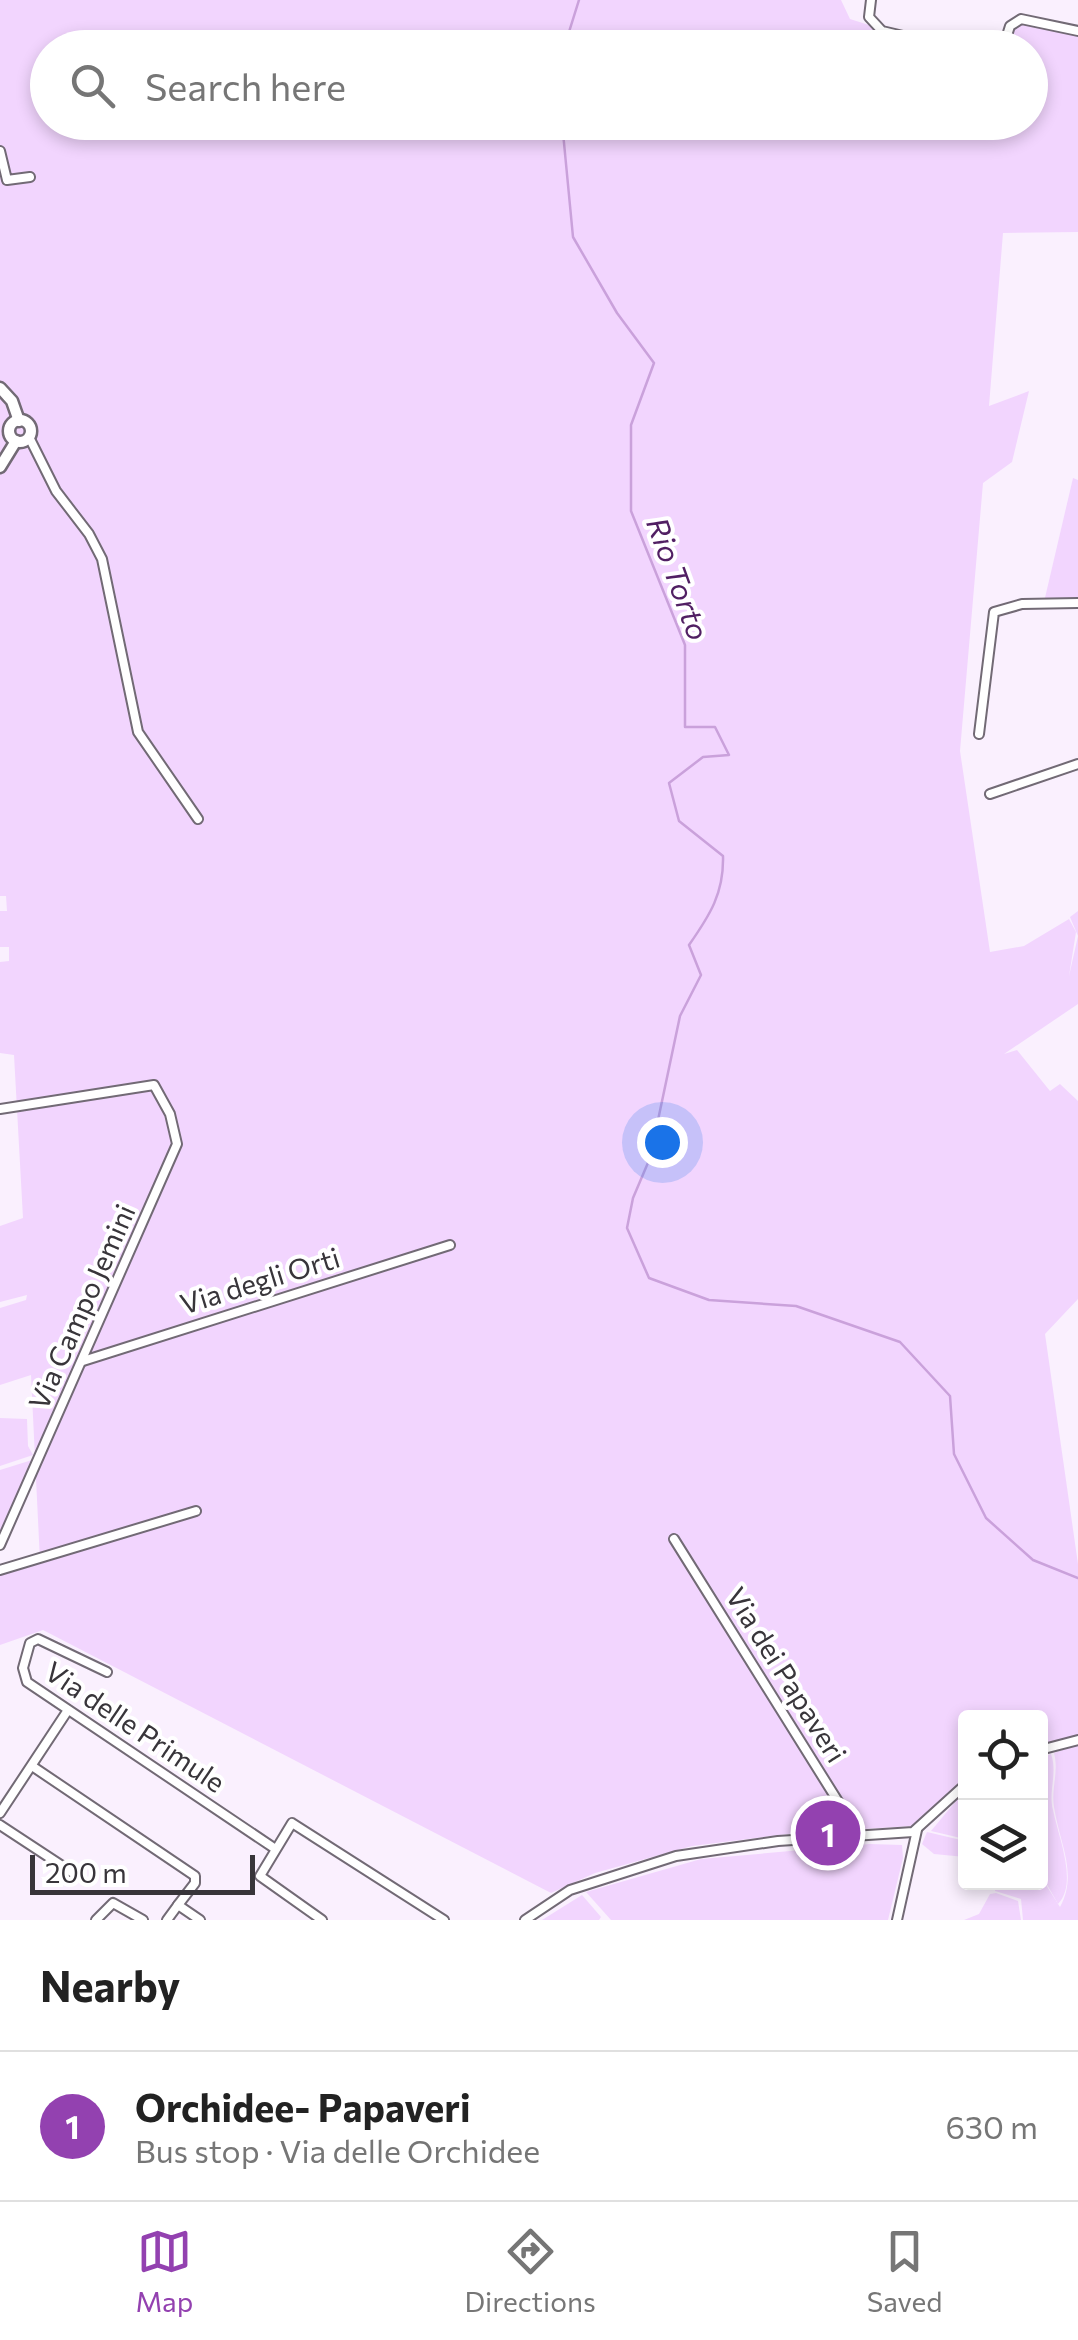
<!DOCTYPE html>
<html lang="en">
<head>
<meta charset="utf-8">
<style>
	body { margin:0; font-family:Commissioner,sans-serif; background:#f6f6f6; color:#222 }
	.controls { position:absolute; right:30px; bottom:30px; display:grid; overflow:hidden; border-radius:10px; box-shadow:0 5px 15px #0003 }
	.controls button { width:90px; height:90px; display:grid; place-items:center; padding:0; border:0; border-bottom:2px solid #e0e0e0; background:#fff; color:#222; font:50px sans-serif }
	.scale { position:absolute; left:30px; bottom:25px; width:225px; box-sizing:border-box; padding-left:10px; border:5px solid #38353a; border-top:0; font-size:28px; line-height:35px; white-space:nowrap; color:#38353a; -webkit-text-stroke:8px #fff; paint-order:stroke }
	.you { position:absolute; left:662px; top:1142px; width:35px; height:35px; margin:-25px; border:8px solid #fff; border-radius:50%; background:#1a73e8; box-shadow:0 0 0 15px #1a73e833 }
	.badge { display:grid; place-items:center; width:65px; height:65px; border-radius:50%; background:#9341b0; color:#fff; font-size:32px; font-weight:700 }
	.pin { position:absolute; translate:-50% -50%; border:5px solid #fff; box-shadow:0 2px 10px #0006 }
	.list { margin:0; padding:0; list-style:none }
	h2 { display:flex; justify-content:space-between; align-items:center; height:130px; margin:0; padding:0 40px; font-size:42px }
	h2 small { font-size:32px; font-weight:400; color:#767676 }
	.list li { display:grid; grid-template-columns:65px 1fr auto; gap:30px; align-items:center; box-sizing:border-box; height:150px; padding:0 40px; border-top:2px solid #e0e0e0 }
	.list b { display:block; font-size:38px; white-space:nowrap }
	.list p { margin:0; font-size:32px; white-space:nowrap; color:#767676 }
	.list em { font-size:32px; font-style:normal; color:#767676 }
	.icon { flex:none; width:55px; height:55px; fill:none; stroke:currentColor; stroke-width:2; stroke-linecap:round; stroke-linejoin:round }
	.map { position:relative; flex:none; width:1078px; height:1920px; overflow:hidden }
	.search { position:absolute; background:#fff; box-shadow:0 5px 15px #0003; left:30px; right:30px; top:30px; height:110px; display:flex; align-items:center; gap:25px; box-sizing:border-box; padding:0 35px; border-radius:55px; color:#767676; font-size:38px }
	.sheet { height:280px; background:#fff }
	nav { display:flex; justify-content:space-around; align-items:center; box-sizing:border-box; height:140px; border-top:2px solid #e0e0e0; background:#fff; font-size:28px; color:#767676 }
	nav a { display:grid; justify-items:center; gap:5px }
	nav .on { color:#9341b0 }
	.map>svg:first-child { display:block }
	.green { fill:#f2d5fe }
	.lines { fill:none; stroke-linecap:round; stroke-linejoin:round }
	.stream { stroke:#caa1db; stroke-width:2.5 }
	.minor-casing { stroke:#726a75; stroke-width:12 }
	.tertiary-casing { stroke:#726a75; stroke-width:15 }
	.minor { stroke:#fff; stroke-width:8 }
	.tertiary { stroke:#fff; stroke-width:10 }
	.labels { text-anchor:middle; stroke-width:8; stroke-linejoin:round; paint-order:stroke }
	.street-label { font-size:28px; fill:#38353a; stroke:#fff }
	.water-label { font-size:30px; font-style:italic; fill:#511f63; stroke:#fff }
</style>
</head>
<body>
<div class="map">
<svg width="1078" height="1920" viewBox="0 0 1078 1920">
	<rect width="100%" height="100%" fill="#faf0fe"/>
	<g class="green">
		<polygon points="0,0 841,0 850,19 938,47 48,48 48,122 1030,122 1030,48 1002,47 1002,41 1018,22 1078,36 1078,232 1003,233 989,406 1029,391 1012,462 983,483 960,751 990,952 1024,946 1069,919 1076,932 1069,976 1078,936 1070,917 1078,911 1078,1004 1004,1054 1017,1050 1050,1091 1060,1084 1078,1101 1078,1299 1045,1334 1078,1564 1078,1738 1041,1748 1040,1718 966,1718 965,1780 913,1826 796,1833 692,1846 595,1873 551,1893 43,1630 0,1645 0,1574 40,1561 31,1375 0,1385 0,1308 26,1300 27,1295 0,1302 0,1226 23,1218 14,1055 0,1053 0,962 9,961 9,947 0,947 0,911 7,911 6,896 0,896"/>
		<polygon points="1073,478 1078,480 1078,601 1044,602"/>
		<polygon points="0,1418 27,1419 28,1446 33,1455 0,1466"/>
		<polygon points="32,1460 0,1532 0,1470"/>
		<path d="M 1078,1744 L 1078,1920 L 1023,1920 L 1021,1899 L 995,1891 L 995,1883 L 1040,1882 L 1041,1877 L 1060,1907 C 1078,1874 1060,1845 1054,1807 C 1051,1788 1059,1772 1054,1753 Z"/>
		<path d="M 1051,1754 C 1058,1773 1048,1791 1053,1810 C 1059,1839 1078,1883 1058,1904 L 1041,1874 L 1041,1758 Z"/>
		<polygon points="965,1792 965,1839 931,1831 961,1795"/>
		<polygon points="927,1832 965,1841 965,1857 934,1854 922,1844"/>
		<polygon points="870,1844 902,1845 903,1858 888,1920 611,1920 586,1892 701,1859"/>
		<polygon points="996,1893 1018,1901 1021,1920 964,1920 979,1914 990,1894"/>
		<polygon points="582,1895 601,1917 599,1920 542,1920"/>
	</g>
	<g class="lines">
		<g class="stream">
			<polyline points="564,48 579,0"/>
			<path d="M 562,122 L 573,237 L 617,313 L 654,363 L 631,425 L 631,511 L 685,645 L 685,727 L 715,727 L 729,755 L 703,757 L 669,783 L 679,821 L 723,856 C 724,893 710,915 689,945 L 701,975 L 680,1016 L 650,1158 L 633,1198 L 627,1228 L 649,1278 L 709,1300 L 796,1306 L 900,1342 L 950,1396 L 954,1454 L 986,1518 L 1033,1560 L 1078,1578"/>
		</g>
		<defs>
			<g id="minor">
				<polyline points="871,0 869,17 882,31 954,48"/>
				<polyline points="1003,48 1010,26 1021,19 1078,31"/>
				<polyline points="0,151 7,180 30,177"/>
				<polyline points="29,437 56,491 89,534 102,559 138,732 198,819"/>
				<polyline points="979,734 994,612 1022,604 1078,603"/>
				<polyline points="990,794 1078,764"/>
				<polyline points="0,1109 154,1085 170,1114 177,1144 0,1545"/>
				<polyline points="83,1361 450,1245"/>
				<polyline points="674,1539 859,1835"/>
				<polyline points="0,1570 196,1511"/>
				<polyline points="107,1672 38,1639 30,1643 23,1668 27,1682 274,1848"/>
				<polyline points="1040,1750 1078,1740"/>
				<polyline points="32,1766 195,1876 195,1883 178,1905 200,1920"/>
				<polyline points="0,1813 68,1710"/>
				<polyline points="0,1825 73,1873"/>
				<polyline points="96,1920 113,1903 143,1920"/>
				<polyline points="167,1920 178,1905"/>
				<polyline points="322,1920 260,1876 292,1823 444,1920"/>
				<polyline points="525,1920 570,1890 676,1856 778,1841 913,1832 966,1784"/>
				<polyline points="897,1920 917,1830"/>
			</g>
			<g id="tertiary">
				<polyline points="0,388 12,401 19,421"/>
				<circle cx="20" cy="431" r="11"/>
				<polyline points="0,467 16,441"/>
			</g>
		</defs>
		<use href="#minor" class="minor-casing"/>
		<use href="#tertiary" class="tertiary-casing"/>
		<use href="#minor" class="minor"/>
		<use href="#tertiary" class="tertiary"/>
	</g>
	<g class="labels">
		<g class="street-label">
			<text transform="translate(260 1281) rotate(-17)" y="10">Via degli Orti</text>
			<text transform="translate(82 1307) rotate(-66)" y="10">Via Campo Jemini</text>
			<text transform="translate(786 1675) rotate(58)" y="10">Via dei Papaveri</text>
			<text transform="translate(135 1727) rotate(34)" y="10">Via delle Primule</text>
		</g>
		<g class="water-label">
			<text transform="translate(677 579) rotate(70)" y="10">Rio Torto</text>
		</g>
	</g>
</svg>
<div class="controls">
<button><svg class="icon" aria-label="locate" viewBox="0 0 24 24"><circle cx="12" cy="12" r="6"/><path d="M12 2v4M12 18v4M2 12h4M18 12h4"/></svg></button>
<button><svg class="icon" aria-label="layers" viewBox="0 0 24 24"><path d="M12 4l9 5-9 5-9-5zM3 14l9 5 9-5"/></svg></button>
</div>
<div class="scale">200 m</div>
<div class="you"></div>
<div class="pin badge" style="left:828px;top:1833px">1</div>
<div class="search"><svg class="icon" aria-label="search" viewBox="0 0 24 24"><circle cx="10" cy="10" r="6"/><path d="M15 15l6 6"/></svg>Search here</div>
</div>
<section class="sheet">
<h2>Nearby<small></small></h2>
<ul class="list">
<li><span class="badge">1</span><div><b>Orchidee- Papaveri</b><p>Bus stop · Via delle Orchidee</p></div><em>630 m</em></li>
</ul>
</section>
<nav>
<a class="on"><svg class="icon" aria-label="map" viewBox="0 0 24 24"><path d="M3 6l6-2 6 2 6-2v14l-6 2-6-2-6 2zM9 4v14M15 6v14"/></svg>Map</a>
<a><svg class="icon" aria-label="directions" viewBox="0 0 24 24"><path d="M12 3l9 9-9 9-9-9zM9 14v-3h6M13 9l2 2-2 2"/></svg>Directions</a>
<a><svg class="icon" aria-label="saved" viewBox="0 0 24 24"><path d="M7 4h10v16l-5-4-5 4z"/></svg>Saved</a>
</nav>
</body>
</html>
